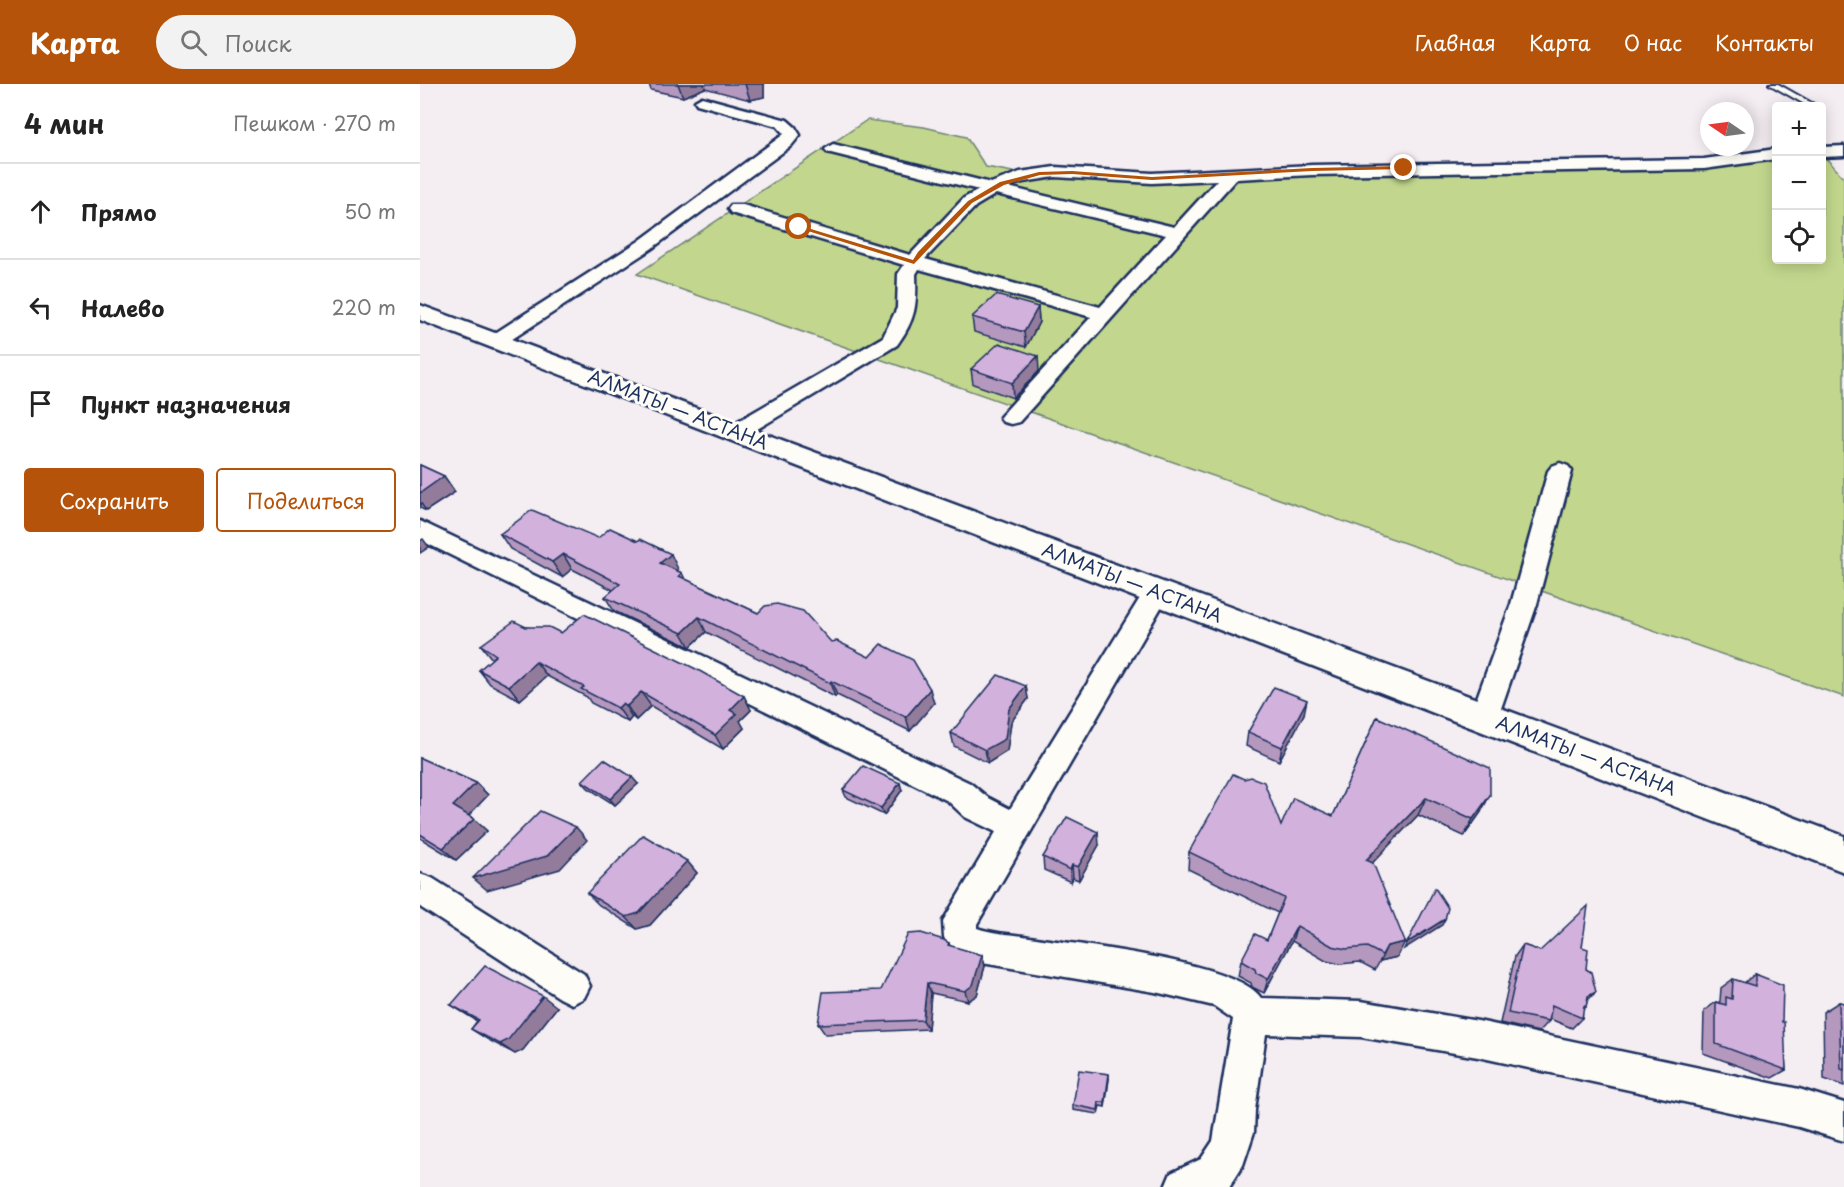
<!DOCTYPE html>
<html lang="ru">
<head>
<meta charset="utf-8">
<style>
	body { margin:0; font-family:"Playpen Sans",sans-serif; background:#f2f2f2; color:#222 }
	.controls { position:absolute; right:18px; top:18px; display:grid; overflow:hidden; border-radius:6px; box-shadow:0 3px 15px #0003 }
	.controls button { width:54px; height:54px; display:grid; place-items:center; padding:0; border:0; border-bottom:2px solid #e0e0e0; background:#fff; color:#222; font:30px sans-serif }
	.compass { position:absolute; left:1280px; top:18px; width:54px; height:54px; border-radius:50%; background:#fff; box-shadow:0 3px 15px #0003; rotate:283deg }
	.stop { position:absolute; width:18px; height:18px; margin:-14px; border:4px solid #b45309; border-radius:50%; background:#fff }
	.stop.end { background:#b45309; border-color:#fff; box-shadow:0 2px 6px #0008 }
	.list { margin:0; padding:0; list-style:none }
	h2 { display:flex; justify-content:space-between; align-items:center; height:78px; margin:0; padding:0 24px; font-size:26px }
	h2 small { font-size:20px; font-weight:400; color:#767676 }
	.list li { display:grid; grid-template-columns:39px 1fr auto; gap:18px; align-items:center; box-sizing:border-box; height:96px; padding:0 24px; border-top:2px solid #e0e0e0 }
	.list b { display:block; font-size:22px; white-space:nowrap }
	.list em { font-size:20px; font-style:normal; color:#767676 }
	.actions { display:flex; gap:12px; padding:18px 24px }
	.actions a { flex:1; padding:14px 0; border:2px solid #b45309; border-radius:6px; text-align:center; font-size:21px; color:#b45309 }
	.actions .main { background:#b45309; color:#fff }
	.icon { flex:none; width:33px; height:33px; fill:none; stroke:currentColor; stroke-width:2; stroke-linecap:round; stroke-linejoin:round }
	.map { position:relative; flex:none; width:1424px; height:1103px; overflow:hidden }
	header { display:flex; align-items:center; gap:36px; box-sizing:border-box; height:84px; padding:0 30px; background:#b45309; color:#fff }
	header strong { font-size:28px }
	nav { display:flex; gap:33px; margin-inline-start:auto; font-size:21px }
	.search { width:420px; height:54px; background:#f2f2f2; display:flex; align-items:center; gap:15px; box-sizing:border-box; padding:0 21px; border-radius:33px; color:#767676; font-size:22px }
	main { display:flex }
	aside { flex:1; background:#fff }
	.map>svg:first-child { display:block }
	.green { fill:#c2d78d; stroke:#6e8376; stroke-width:1.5 }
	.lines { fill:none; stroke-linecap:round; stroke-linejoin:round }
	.lane-casing { stroke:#1b2f5e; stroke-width:4 }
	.street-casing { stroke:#1b2f5e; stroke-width:5 }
	.highway-casing { stroke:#1b2f5e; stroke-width:5 }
	.lane { fill:#fdfcf7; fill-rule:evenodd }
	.street { fill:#fdfcf7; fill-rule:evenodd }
	.highway { fill:#fdfcf7; fill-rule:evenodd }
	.wall { fill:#b598be; stroke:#1b2f5e; stroke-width:1.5 }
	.shaded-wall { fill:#937c9b; stroke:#1b2f5e; stroke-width:1.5 }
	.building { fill:#d2b1dd; stroke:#1b2f5e; stroke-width:1.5 }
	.route { fill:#b45309 }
	.labels { text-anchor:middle; stroke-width:6; stroke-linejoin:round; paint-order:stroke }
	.street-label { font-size:18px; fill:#1b2f5e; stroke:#fdfcf7 }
</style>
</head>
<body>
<header>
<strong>Карта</strong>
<div class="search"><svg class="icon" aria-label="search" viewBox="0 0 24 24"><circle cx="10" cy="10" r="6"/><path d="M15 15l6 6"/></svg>Поиск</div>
<nav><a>Главная</a><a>Карта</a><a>О нас</a><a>Контакты</a></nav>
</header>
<main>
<aside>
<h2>4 мин<small>Пешком · 270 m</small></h2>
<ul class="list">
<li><svg class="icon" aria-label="ahead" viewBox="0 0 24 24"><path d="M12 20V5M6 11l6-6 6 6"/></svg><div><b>Прямо</b></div><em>50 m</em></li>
<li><svg class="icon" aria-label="left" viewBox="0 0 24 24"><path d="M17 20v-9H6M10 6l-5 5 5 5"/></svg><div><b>Налево</b></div><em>220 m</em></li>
<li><svg class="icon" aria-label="arrive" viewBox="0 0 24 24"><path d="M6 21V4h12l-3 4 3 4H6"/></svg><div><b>Пункт назначения</b></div></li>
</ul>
<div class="actions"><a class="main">Сохранить</a><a>Поделиться</a></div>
</aside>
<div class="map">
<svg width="1424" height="1103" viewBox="0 0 1424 1103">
	<rect width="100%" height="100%" fill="#f4edf2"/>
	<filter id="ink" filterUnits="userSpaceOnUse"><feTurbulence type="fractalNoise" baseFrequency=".0167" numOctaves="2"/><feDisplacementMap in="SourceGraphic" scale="12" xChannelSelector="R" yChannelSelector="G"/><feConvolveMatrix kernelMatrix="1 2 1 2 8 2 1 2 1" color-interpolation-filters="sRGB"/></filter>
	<g filter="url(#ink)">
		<polygon class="green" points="447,36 504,43 546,53 566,83 615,92 912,91 1245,83 1356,75 1356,176 1402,176 1402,73 1404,72 1424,94 1424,613 217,190"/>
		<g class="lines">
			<defs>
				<polygon id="lane" points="1349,0 1358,0 1397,22 1388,22"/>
				<g id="street">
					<polygon points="282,13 367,36 375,43 380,51 371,62 231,165 83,261 69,261 66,257 69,253 219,157 364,50 357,42 277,20 275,17"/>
					<path d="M 413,60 L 571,99 L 600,88 L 635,83 L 732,89 L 892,81 L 1284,75 L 1356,65 L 1356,75 L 1284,85 L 892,91 L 816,95 L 599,338 L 591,340 L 583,338 L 580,333 L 671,233 L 499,185 L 496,190 C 497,221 496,235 477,261 L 324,353 L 316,355 L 308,353 L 305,348 L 308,343 L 463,253 L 477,224 L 478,190 L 484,181 L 311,129 L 308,125 L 311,121 L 323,121 L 490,171 L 544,114 L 559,106 L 407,68 L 405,65 ZM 635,93 L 732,99 L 797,96 L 754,143 L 588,103 L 603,98 ZM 576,110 L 746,151 L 680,223 L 505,175 L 556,122 Z"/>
					<polygon points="1424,62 1424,72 1402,73 1402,63"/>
					<polygon points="1140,379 1148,382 1152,387 1117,520 1078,633 1074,641 1064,645 1054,641 1050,633 1091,520 1128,387 1132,382"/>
					<path d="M 0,437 L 550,699 L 567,713 L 590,725 L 728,501 L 737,498 L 746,501 L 750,508 L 557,840 L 557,844 C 571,849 588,850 603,852 C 650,860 817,877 841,914 L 941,917 L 1058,937 L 1379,1005 L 1424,1019 L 1424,1057 L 1379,1043 L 1058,973 L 941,953 L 846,950 L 835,1026 L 834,1048 L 823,1081 L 809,1103 L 745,1103 L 751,1089 L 781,1075 L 793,1057 L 813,935 L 794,922 L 735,908 L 556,878 L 529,865 L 524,853 L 523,837 L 576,748 L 545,733 L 528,717 L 0,456 Z"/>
					<polygon points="0,790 12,794 164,890 170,902 164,914 152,920 140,914 0,823"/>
				</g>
				<polygon id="highway" points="0,221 1424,752 1424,788 0,236"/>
			</defs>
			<use href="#lane" class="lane-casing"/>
			<use href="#street" class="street-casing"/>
			<use href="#highway" class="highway-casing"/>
			<use href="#lane" class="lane"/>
			<use href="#street" class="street"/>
			<use href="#highway" class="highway"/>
		</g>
		<g class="wall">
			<polygon points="229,0 344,0 344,13 330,16 285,4 263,13 231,6"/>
			<polygon points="618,223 619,238 606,263 554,248 552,233"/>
			<polygon points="551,285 619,287 593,314 553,300"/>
			<polygon points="0,381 24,392 35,408 6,427 0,424"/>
			<polygon points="80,450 178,454 258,485 256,486 262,489 265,495 338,529 411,558 514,619 490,647 417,611 415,613 286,548 270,563 194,527 185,513 193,506 152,485 142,493 90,465"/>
			<polygon points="106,543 141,549 324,612 331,626 320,637 324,644 303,665 231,622 216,636 212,633 208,638 171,619 167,613 127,592 100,616 70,600 59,586 72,575 61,561"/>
			<polygon points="606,602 608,615 591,638 587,667 568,679 534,662 531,649"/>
			<polygon points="884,630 859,677 826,662 828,648"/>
			<polygon points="957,633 1061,728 1044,752 998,731 952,779 977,873 960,877 955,886 940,878 920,880 906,877 872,857 844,909 832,903 831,899 818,892 821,877 847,856 858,829 768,785 769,768 861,742 913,732"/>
			<polygon points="0,674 56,699 68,711 49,731 67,747 36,776 0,754"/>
			<polygon points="162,697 218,700 195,721 168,704"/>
			<polygon points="423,706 482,706 464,731 426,713"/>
			<polygon points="679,761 659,796 653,794 651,798 624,786 623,773"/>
			<polygon points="267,777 277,789 230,841 217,845 179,821 167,809"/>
			<polygon points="529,859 530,862 562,871 565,882 557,911 548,917 511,909 508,945 405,950 398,940 461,906"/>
			<polygon points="1103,861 1120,867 1162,863 1166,885 1167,917 1166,923 1163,926 1162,934 1152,944 1130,935 1129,937 1119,948 1080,939 1095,872"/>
			<polygon points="1335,890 1362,938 1366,986 1352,994 1283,969 1284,927 1296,918 1298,919 1300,917 1301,904 1313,895 1324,899"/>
			<polygon points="1419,918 1424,919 1424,1002 1404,995 1403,928"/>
			<polygon points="31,921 137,923 103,966 95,970 67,955 51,945 57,937"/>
			<polygon points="689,995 685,1023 680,1022 678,1030 653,1026 653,1021"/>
		</g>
		<g class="shaded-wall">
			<polygon points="258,0 284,0 285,4 263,13"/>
			<polygon points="325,0 344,0 344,13 330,16"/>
			<polygon points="618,223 619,238 606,263 604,248"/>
			<polygon points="618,272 619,287 593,314 592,299"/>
			<polygon points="24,392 35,408 6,427 0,418 0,409"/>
			<polygon points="3,455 9,463 0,469 0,457"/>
			<polygon points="143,470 152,485 142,493 132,478"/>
			<polygon points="251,470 258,485 248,493 240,479"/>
			<polygon points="279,533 286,548 270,563 262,549"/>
			<polygon points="116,578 127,592 100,616 89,602"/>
			<polygon points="411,597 417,611 415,613 410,599"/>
			<polygon points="606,602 608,615 591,638 587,667 568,679 565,666 589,625"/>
			<polygon points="510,605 514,619 490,647 486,633"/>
			<polygon points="221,608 231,622 216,636 207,622"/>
			<polygon points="324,612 331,626 320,637 324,644 303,665 295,651 310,626"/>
			<polygon points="887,616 884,630 859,677 862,663"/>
			<polygon points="203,619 212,633 208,638 198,624"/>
			<polygon points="212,693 218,700 195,721 190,715"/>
			<polygon points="56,699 68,711 46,734 33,722"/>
			<polygon points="480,699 482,706 464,731 461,724"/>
			<polygon points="1070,711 1061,728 1044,752 1053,735"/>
			<polygon points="1006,714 998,731 940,792 946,776"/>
			<polygon points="54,735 67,747 36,776 23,764"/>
			<polygon points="156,743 167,756 140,785 67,806 53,794"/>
			<polygon points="678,748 679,761 659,796 658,783"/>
			<polygon points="267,777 277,789 230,841 217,845 206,833"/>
			<polygon points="652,781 653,794 651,798 650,786"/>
			<polygon points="1025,835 1022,841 984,865 987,859"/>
			<polygon points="877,842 872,857 844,909 848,895"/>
			<polygon points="985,858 977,873 960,877 967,862"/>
			<polygon points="562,871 565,882 557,911 548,917 545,907"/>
			<polygon points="507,899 511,909 508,945 503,936"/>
			<polygon points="1176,908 1165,919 1168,912"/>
			<polygon points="123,912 137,923 103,966 95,970 80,960"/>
			<polygon points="689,990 689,995 685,1023 685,1018"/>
		</g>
		<g class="building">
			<polygon points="576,211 618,223 604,248 552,233"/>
			<polygon points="579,259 618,272 592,299 551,285"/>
			<polygon points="0,381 24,392 0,409"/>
			<polygon points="112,426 178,454 190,444 218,457 220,455 251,470 240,479 262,489 259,492 338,529 345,522 357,520 383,527 411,558 417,557 449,573 461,560 493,576 510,605 486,633 411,597 410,599 279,533 262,549 185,513 200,500 143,470 132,478 80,450"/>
			<polygon points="164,530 276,585 324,612 310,626 317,630 295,651 221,608 207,622 203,619 198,624 161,605 164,603 116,578 89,602 59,586 76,571 61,561 94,537 106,543 129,543 141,549"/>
			<polygon points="578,591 606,602 589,625 585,655 565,666 531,649"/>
			<polygon points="854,603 887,616 862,663 828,648"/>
			<polygon points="957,633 1070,684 1070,711 1053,735 1006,714 946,776 953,779 985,858 967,862 962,871 947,863 926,865 912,862 877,842 848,895 836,889 835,885 821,877 835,850 847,856 864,814 769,768 813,690 824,695 831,693 844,698 861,742 873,714 913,732"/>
			<polygon points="0,674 56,699 33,722 54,735 23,764 0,750"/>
			<polygon points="184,675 212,693 190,715 162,697"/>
			<polygon points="443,682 480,699 461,724 423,706"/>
			<polygon points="120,727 156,743 127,772 53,794"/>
			<polygon points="647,733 678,748 658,783 652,781 650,786 623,773"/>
			<polygon points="223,751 267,777 219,829 206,833 167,809"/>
			<polygon points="1015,804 1028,824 1025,835 987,859"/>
			<polygon points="1168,822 1162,863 1168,865 1166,885 1171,888 1176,908 1168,912 1166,923 1164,922 1162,934 1132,921 1129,937 1088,929 1103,861 1120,867"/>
			<polygon points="501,849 524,856 529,859 528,861 562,871 553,901 545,907 507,899 503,936 398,940 403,908 461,906 488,850"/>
			<polygon points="65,882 123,912 88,956 80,960 51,945 59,936 31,921"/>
			<polygon points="1335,890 1363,901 1362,938 1364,938 1366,986 1296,960 1296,918 1306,921 1306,913 1312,915 1313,895 1335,902"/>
			<polygon points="1419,918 1424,919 1424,986 1421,985"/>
			<polygon points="659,986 689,990 685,1018 679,1018 678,1026 653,1021"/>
		</g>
	</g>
	<polygon class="route" points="984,82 986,85 892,87 732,96 652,90 620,91 584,101 552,119 494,180 375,143 381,142 493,176 498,168 548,117 580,98 619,88 652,87 732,93 892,84"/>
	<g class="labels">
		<g class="street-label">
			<text transform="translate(258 326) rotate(21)" y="6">АЛМАТЫ — АСТАНА</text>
			<text transform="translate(712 499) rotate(21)" y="6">АЛМАТЫ — АСТАНА</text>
			<text transform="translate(1166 672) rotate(21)" y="6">АЛМАТЫ — АСТАНА</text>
		</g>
	</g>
</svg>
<div class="controls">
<button>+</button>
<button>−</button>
<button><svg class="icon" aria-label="locate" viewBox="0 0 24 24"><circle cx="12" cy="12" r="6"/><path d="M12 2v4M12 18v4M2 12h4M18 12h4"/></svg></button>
</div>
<svg class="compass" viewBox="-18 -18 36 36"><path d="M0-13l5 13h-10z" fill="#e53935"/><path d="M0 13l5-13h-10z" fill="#767676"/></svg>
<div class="stop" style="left:379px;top:143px"></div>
<div class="stop end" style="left:984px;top:84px"></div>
</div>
</main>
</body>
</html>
